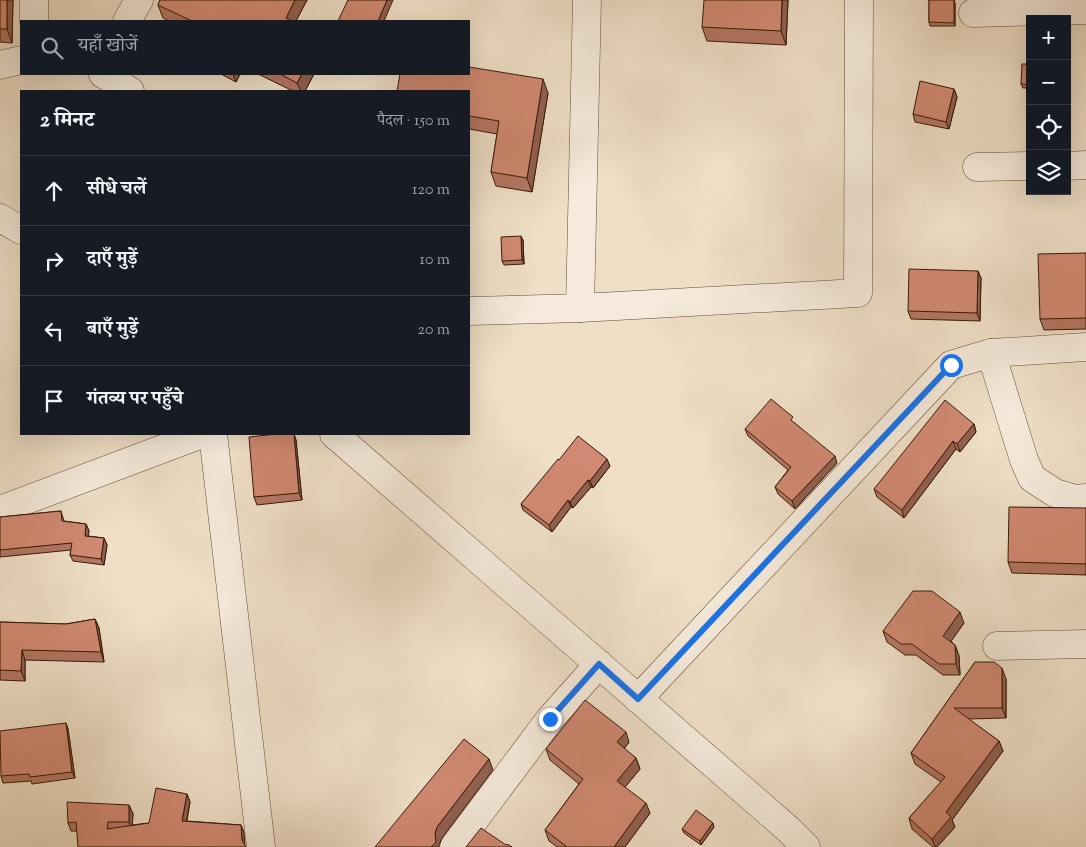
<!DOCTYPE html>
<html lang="hi">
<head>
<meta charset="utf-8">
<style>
	body { margin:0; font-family:"Sorts Mill Goudy","Noto Serif Devanagari",serif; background:#20242c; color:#f1f3f6 }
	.controls { position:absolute; right:15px; top:15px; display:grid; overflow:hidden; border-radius:0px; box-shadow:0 5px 20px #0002 }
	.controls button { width:45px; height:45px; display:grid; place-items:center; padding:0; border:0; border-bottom:1px solid #363941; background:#171b24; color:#f1f3f6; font:25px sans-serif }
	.stop { position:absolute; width:15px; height:15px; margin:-11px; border:4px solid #1a73e8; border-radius:50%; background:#fff }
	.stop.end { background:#1a73e8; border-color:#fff; box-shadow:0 1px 5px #0008 }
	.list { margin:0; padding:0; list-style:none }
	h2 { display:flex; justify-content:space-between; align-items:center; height:65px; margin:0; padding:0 20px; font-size:21px }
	h2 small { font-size:16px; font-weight:400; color:#9ea1a6 }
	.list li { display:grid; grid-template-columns:32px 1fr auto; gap:15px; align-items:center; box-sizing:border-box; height:70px; padding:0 20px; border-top:1px solid #363941 }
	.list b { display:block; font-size:19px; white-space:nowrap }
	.list em { font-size:16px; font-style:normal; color:#9ea1a6 }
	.icon { flex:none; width:28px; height:28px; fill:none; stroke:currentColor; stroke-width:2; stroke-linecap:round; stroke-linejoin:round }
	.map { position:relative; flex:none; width:1086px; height:847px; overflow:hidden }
	.search { position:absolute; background:#171b24; box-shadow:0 5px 20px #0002; left:20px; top:20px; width:450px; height:55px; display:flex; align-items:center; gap:12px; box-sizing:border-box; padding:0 18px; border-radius:0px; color:#9ea1a6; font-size:19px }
	.panel { position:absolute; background:#171b24; box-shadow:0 5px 20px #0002; left:20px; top:90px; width:450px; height:345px; border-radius:0px }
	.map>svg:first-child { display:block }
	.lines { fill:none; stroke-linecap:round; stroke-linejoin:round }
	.minor-casing { stroke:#644a37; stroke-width:29 }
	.minor { stroke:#f5eadb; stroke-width:28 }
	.wall { fill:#b37662; stroke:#361907 }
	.shaded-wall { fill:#926050; stroke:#361907 }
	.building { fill:#d08972; stroke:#361907 }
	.route { stroke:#1a73e8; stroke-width:6 }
</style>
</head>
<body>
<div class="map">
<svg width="1086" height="847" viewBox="0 0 1086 847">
	<rect width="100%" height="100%" fill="#efdfc7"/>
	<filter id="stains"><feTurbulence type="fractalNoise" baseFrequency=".004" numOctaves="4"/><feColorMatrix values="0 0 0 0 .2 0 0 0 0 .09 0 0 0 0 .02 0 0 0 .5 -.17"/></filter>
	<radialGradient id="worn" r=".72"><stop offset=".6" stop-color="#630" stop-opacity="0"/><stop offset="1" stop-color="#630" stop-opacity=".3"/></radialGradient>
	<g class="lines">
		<defs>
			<g id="minor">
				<polyline points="34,0 34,21"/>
				<polyline points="973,13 1086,10"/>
				<polyline points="127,21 139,0"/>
				<polyline points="0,65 21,60"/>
				<polyline points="103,74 130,91"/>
				<polyline points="1067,166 1086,165"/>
				<polyline points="977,167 1030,166"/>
				<polyline points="0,218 21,230"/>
				<polyline points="580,308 858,293 859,0"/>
				<polyline points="469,311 580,308 587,0"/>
				<polyline points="991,353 1024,460 1032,478 1055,493 1075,499 1086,498"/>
				<polyline points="213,434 261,847"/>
				<polyline points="334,434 788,829 806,847"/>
				<polyline points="0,510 202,434"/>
				<polyline points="997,646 1086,644"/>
				<polyline points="638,699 951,365 991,353 1086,347"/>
				<polyline points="454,847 550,719 599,664"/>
			</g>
		</defs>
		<use href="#minor" class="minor-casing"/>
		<use href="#minor" class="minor"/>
	</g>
	<g class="wall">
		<polygon points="0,0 13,0 12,43 0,42"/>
		<polygon points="160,0 307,0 296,21 169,21 163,18 158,5"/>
		<polygon points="788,0 786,45 707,41 702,27"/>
		<polygon points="929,0 954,0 955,3 955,26 930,26 929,22"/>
		<polygon points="1030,64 1030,88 1023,88 1021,84"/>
		<polygon points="221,74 240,74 236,82"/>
		<polygon points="258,74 314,74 305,91 293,91"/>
		<polygon points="954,89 957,97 949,129 915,122 913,114"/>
		<polygon points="469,91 548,93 532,192 496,186 491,172 497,134 469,129"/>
		<polygon points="523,240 524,264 504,265 502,261"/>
		<polygon points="1086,253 1086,329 1044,330 1040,319"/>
		<polygon points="978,271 981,278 980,321 911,319 908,311"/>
		<polygon points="795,423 837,463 795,509 778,494 775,487 788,470 748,436 745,429"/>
		<polygon points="974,424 976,432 960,452 956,449 904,518 877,497 874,489"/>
		<polygon points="277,434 294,434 296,440 302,500 257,505 254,497"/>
		<polygon points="559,460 610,466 593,488 591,487 573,508 571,507 552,532 523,510 521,504"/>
		<polygon points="1086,508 1086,575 1012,573 1008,562"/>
		<polygon points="61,511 64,521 86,524 89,531 88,536 104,538 107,545 104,565 73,561 70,555 71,550 0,557 0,517"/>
		<polygon points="95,619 99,628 104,662 25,660 25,681 0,680 0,622 66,624"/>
		<polygon points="964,623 951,641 955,645 959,656 960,675 943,675 916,655 905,655 887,642 883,631"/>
		<polygon points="975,662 1006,679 1006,718 968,719 999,741 1003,751 952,820 955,827 937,847 933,847 912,829 909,818 941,782 915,764 911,753"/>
		<polygon points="66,723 68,729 75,778 32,784 31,781 3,783 1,776"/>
		<polygon points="629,742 624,749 636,758 640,769 625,787 650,813 625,847 557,847 549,841 545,830 579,784 550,760 546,749"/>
		<polygon points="187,794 190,802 187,821 241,825 244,833 71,831 68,823 129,805 133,814 132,825 149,823"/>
		<polygon points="714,827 701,845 684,833 682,829"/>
	</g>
	<g class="shaded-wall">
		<polygon points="7,0 13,0 12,43 7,29"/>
		<polygon points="295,0 307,0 296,21 287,21 286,18"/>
		<polygon points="387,0 393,0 384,21 378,21"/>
		<polygon points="782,0 788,0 786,45 781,31"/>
		<polygon points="954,0 955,3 955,26 954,23"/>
		<polygon points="233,74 240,74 236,82"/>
		<polygon points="302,74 314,74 305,91 301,91 297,83"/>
		<polygon points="543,79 548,93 532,192 527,178"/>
		<polygon points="954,89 957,97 949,129 946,122"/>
		<polygon points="521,236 523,240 524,264 522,260"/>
		<polygon points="978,271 981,278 980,321 977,313"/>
		<polygon points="974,424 976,432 960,452 957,444"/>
		<polygon points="294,434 296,440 302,500 299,493"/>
		<polygon points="953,441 956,449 904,518 902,510"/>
		<polygon points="835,456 837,463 795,509 792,501"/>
		<polygon points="607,459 610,466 593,488 590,481"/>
		<polygon points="588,480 591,487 573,508 570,502"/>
		<polygon points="568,500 571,507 552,532 549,525"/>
		<polygon points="86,524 89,531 87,542 85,536"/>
		<polygon points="104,538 107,545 104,565 101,559"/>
		<polygon points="960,612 964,623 947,647 943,636"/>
		<polygon points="95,619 99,628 104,662 101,652"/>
		<polygon points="955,645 959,656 960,675 956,664"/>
		<polygon points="22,650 25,660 25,681 21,671"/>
		<polygon points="1002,668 1006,679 1006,718 1002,708"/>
		<polygon points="66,723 68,729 75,778 72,772"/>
		<polygon points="626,732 629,742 621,753 617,742"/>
		<polygon points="999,741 1003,751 952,820 955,827 937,847 935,847 932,839 946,812"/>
		<polygon points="636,758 640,769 621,792 617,781"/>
		<polygon points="489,759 493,770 442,838 439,845 439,847 431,847 435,834 437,827"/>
		<polygon points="187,794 190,802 185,829 182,821"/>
		<polygon points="646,803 650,813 625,847 614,847"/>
		<polygon points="129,805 133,814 132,830 129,822"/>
		<polygon points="713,823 714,827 701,845 700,841"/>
		<polygon points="241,825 244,833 245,847 242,840"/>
	</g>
	<g class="building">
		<rect x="0" y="0" width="7" height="29"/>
		<polygon points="160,0 295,0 286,18 292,21 192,21 158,5"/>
		<polygon points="348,0 387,0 378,21 338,21"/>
		<polygon points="704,0 782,0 781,31 702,27"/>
		<polygon points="929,0 954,0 954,23 929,22"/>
		<polygon points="1022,64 1030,64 1030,85 1021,84"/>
		<polygon points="469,67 543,79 527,178 491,172 499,121 469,116 469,91 397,91 400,74 469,74"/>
		<polygon points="280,74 302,74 297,83"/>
		<polygon points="920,81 954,89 946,122 913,114"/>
		<polygon points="521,236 522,260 502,261 501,237"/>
		<polygon points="1086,253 1086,318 1040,319 1038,254"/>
		<polygon points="909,269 978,271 977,313 908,311"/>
		<polygon points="771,399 793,417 791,420 835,456 792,501 775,487 791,467 745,429"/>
		<polygon points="945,400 974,424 957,444 953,441 902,510 874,489"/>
		<polygon points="277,434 294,434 299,493 254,497 249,437"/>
		<polygon points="578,436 607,459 590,481 588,480 570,502 568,500 549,525 521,504 558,459 559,460"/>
		<polygon points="1009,507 1086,508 1086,564 1008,562"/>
		<polygon points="61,511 62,521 86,524 85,536 104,538 101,559 70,555 72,543 0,550 0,517"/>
		<polygon points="913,591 932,591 960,612 943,636 955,645 956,664 939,664 912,644 901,644 883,631"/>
		<polygon points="95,619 101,652 22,650 21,671 0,670 0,622 66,624"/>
		<polygon points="975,662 994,662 1002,668 1002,708 954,708 999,741 946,812 951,817 932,839 909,818 945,777 911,753"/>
		<polygon points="585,700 626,732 617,742 636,758 617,781 646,803 614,847 567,847 545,830 583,779 546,749"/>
		<polygon points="66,723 72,772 30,777 29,774 1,776 0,731"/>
		<polygon points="464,739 489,759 437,827 435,834 436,842 431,847 375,847"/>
		<polygon points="156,788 187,794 182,821 241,825 242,840 246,847 78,847 76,822 68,823 67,802 129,805 129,822 108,822 107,829 149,823"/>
		<polygon points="696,810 713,823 700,841 682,829"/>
		<polygon points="481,828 506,845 507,844 512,847 466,847"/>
	</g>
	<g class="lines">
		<polyline class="route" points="550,719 599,664 638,699 951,365"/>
	</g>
	<rect width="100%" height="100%" filter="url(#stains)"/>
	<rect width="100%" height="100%" fill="url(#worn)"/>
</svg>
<div class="controls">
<button>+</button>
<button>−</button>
<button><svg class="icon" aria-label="locate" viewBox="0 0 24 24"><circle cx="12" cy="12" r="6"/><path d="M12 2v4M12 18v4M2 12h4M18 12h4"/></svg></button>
<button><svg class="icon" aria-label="layers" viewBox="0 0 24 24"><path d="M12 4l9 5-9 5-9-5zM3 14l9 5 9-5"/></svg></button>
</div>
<div class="stop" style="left:951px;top:365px"></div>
<div class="stop end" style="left:550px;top:719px"></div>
<div class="search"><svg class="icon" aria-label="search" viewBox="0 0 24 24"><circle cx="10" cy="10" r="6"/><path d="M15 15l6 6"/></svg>यहाँ खोजें</div>
<section class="panel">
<h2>2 मिनट<small>पैदल · 150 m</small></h2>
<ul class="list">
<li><svg class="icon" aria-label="ahead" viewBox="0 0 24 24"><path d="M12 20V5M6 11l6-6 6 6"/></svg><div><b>सीधे चलें</b></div><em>120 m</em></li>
<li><svg class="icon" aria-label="right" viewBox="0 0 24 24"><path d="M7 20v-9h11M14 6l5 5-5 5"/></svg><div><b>दाएँ मुड़ें</b></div><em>10 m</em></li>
<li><svg class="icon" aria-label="left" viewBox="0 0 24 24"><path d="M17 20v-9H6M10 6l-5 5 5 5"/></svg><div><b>बाएँ मुड़ें</b></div><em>20 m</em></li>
<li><svg class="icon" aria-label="arrive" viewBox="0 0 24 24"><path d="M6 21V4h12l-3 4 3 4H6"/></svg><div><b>गंतव्य पर पहुँचे</b></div></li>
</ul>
</section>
</div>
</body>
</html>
